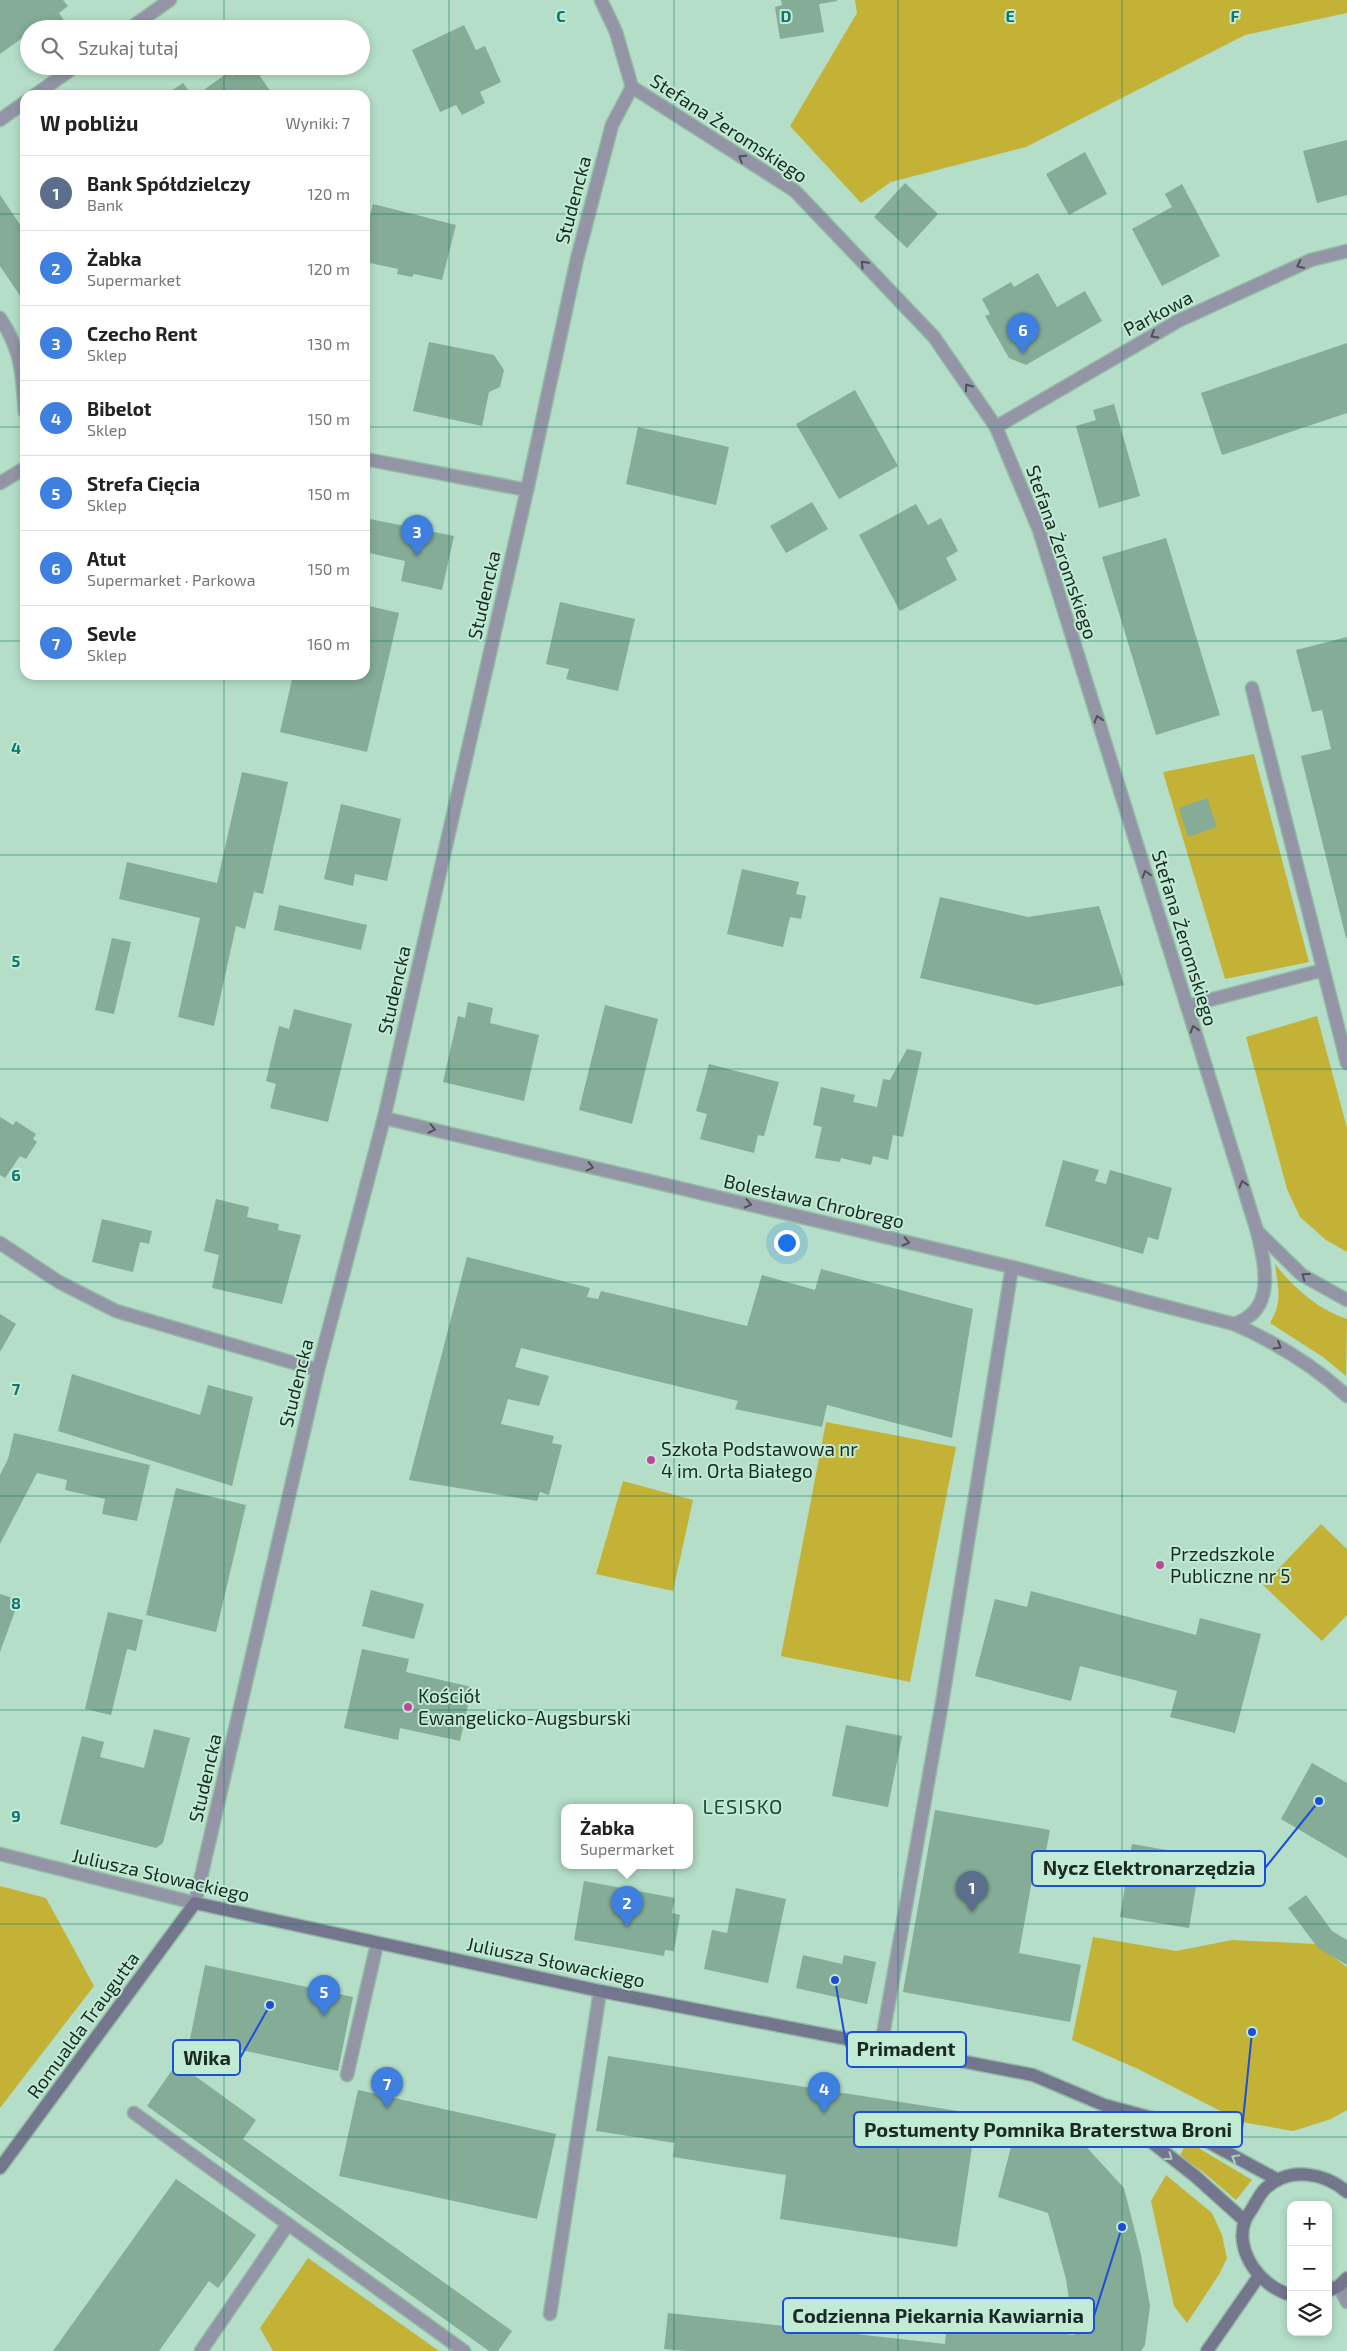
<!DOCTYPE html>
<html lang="pl">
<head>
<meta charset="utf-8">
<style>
	body { margin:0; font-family:"Exo 2",sans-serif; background:#f2f2f2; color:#222 }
	.controls { position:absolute; right:15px; bottom:15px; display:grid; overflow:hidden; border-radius:10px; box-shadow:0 2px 8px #0003 }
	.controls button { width:45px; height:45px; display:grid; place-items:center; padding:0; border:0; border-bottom:1px solid #e0e0e0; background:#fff; color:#222; font:25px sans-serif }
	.you { position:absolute; left:786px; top:1242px; width:18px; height:18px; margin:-12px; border:4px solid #fff; border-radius:50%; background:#1a73e8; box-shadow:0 0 0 8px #1a73e833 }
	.badge { display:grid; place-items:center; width:32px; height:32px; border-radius:50%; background:#111827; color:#fff; font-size:16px; font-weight:700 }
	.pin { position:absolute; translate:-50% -41px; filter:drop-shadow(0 1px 2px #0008) }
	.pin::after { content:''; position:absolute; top:26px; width:18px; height:15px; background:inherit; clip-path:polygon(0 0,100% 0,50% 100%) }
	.popup { position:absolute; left:561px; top:1804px; width:132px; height:65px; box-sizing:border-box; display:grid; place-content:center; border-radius:10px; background:#fff; filter:drop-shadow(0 1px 4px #0005); font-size:16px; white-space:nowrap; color:#767676 }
	.popup b { font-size:19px; color:#222 }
	.popup::after { content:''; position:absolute; left:50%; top:100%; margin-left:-10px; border:10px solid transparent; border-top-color:#fff }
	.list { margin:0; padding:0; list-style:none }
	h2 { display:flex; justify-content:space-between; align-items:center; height:65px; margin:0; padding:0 20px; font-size:21px }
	h2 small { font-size:16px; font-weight:400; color:#767676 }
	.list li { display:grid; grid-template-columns:32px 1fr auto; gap:15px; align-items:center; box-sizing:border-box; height:75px; padding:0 20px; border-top:1px solid #e0e0e0 }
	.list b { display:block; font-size:19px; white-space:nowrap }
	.list p { margin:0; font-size:16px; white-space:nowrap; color:#767676 }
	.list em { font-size:16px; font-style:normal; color:#767676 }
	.icon { flex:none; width:28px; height:28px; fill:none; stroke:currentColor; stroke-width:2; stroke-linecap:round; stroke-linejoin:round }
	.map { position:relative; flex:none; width:1347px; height:2351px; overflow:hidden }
	.search { position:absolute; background:#fff; box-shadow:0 2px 8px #0003; left:20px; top:20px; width:350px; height:55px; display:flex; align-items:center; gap:12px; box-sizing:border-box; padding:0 18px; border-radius:28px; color:#767676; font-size:19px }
	.panel { position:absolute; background:#fff; box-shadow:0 2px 8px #0003; left:20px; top:90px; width:350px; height:590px; border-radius:15px }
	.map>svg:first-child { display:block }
	.green { fill:#c4b236 }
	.building { fill:#84ac96 }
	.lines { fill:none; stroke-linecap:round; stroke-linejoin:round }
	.lane-casing { stroke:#95baa6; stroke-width:15 }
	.street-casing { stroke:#95baa6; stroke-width:15 }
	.secondary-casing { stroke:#95baa6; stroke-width:15 }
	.lane { stroke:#9394a5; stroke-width:12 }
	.street { stroke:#9394a5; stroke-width:12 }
	.secondary { stroke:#74768e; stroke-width:12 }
	.oneway { stroke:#4a5456 }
	.oneway2 { stroke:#aecec2 }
	.grid { fill:none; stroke:#0f766e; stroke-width:1; stroke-opacity:0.55 }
	.poi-dot { fill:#bd469b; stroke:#c1ebd4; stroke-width:2 }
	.labels { text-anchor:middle; stroke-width:4; stroke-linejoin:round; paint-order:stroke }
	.street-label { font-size:19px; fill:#1a2a21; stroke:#c1ebd4 }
	.poi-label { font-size:19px; fill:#1a2a21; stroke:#c1ebd4; text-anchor:start }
	.neighbourhood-label { font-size:20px; letter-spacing:1px; fill:#204634; stroke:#c1ebd4 }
	.grid-label { font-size:16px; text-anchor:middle; font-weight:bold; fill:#0f766e; stroke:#c1ebd4; stroke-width:4; stroke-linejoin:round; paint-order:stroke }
	.leader { fill:none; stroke:#1d4ed8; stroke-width:2 }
	.callout-dot { fill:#1d4ed8; stroke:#c1ebd4; stroke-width:2 }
	.callout { fill:#c1ebd4; stroke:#1d4ed8; stroke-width:2 }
	.callout-label { font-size:20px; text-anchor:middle; font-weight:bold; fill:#1a2a21 }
</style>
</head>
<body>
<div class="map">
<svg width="1347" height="2351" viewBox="0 0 1347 2351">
	<rect width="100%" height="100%" fill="#b4dec7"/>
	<g class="green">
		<polygon points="855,0 1347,0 1347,13 1245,35 1026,147 891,182 861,203 790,126 857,13"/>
		<polygon points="1254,754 1309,962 1225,979 1163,772"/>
		<polygon points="1317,1016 1347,1128 1347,1252 1326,1240 1300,1217 1287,1189 1246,1037"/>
		<path d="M 1275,1264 C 1294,1288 1317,1309 1347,1319 L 1346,1376 L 1323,1357 L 1270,1323 C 1283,1301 1278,1288 1275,1264 Z"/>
		<polygon points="826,1422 956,1447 910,1682 781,1656"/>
		<polygon points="623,1481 693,1500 673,1591 596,1574"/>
		<polygon points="1321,1524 1347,1549 1347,1615 1322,1641 1263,1585"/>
		<polygon points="0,1886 46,1898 94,1986 0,2108"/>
		<polygon points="1093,1937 1176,1951 1232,1940 1316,1944 1347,1967 1347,2110 1331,2119 1293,2131 1242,2122 1138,2069 1072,2040"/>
		<polygon points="1187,2141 1252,2180 1236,2200 1203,2172 1180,2156"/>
		<polygon points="1166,2175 1212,2213 1222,2235 1227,2258 1220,2273 1187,2323 1174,2306 1151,2201"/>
		<polygon points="308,2258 439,2351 273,2351 260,2328"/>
	</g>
	<g class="building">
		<polygon points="0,0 63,0 68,6 59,13 65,22 55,29 49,29 45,22 35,29 29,29 29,33 0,54"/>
		<polygon points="781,0 837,0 837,1 819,4 824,32 780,39 775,7 782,5"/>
		<polygon points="464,25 476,50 485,46 501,82 480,92 485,103 462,115 456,105 440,112 412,50"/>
		<polygon points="246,66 253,66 273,95 209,95 205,89 229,72 232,76"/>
		<polygon points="183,83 192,95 165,95"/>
		<polygon points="1347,140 1347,195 1317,203 1303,151"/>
		<polygon points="1085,152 1107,194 1069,215 1046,174"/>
		<polygon points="905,183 938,214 907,248 874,217"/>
		<polygon points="1182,184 1220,256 1162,286 1132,229 1172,207 1165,194"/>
		<polygon points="0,195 25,232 25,303 0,266"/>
		<polygon points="373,204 456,225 442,280 414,274 412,277 397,274 398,269 365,262 365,237"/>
		<polygon points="1038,273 1057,307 1085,291 1102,321 1026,365 1009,358 985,316 990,314 982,299 1011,282 1014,287"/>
		<polygon points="429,342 494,355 504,370 500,387 489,392 482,426 413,411"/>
		<polygon points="1347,343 1347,413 1222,455 1201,393"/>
		<polygon points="855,390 898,466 839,499 796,424"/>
		<polygon points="1114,404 1140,496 1099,508 1076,426 1096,420 1093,410"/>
		<polygon points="638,427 729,447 716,505 626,484"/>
		<polygon points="812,502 828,529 786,553 770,526"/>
		<polygon points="916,504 928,525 941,518 958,551 946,558 957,580 900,611 859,535"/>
		<polygon points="365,518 454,536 442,590 401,581 405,561 365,552"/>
		<polygon points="1166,538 1220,715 1156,735 1102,557"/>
		<polygon points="560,602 635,619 618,691 566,679 569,669 546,664"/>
		<polygon points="365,605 399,613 367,752 280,732 293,675 365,675"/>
		<polygon points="1347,637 1347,938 1346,938 1301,756 1331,749 1322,710 1312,712 1296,650"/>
		<polygon points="242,772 288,782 263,894 254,892 245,929 236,926 214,1026 178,1017 200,918 119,899 127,862 217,883"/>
		<polygon points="1207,798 1217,827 1188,837 1179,808"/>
		<polygon points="341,804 401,819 387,881 355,874 353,886 324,879"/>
		<polygon points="742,869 799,882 796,894 806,896 801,919 790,917 783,947 727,934"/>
		<polygon points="940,897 1028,917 1099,906 1124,985 1037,1005 920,978"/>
		<polygon points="279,905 367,925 361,950 274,930"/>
		<polygon points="112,938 131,942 114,1014 95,1010"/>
		<polygon points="468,1002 493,1008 490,1023 539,1035 524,1101 443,1082 458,1016 465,1018"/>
		<polygon points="605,1005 658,1019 632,1124 579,1110"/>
		<polygon points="294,1009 352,1024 328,1122 270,1108 276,1084 266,1081 279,1026 289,1029"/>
		<polygon points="907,1049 922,1052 903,1137 893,1135 888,1160 873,1156 871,1165 841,1158 840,1162 815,1158 822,1127 813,1125 821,1087 855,1095 853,1102 877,1107 883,1079 890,1080"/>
		<polygon points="709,1064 779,1082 764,1136 758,1135 754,1153 700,1139 707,1114 696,1111"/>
		<polygon points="0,1117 13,1125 16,1121 36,1134 33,1139 37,1142 26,1159 20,1156 5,1178 0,1175"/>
		<polygon points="1063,1160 1099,1170 1095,1181 1106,1184 1110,1170 1172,1188 1158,1240 1148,1237 1143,1254 1045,1226"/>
		<polygon points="216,1199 249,1207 247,1217 279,1224 278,1230 301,1235 282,1304 212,1288 219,1255 204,1251"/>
		<polygon points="102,1219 152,1231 149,1244 140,1242 133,1272 92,1262"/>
		<polygon points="467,1257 590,1288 587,1297 598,1299 601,1291 747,1326 762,1275 815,1290 821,1269 973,1309 952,1438 827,1405 822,1427 735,1409 738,1401 521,1348 515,1367 549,1376 539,1406 508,1399 501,1424 554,1436 552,1443 562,1445 549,1495 540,1492 537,1501 409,1480"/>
		<polygon points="0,1314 16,1324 0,1352"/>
		<polygon points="72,1374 200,1415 208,1385 253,1397 232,1486 58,1431"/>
		<polygon points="14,1433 150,1465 137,1521 102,1514 105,1499 65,1490 67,1480 37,1473 0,1544 0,1475 8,1459"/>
		<polygon points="176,1488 246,1505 216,1632 146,1615"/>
		<polygon points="371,1590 424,1604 414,1639 362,1626"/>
		<polygon points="1031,1591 1196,1635 1200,1618 1261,1634 1235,1733 1170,1717 1177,1691 1080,1666 1071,1701 975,1676 995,1599 1027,1607"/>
		<polygon points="0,1594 19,1600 0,1652"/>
		<polygon points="108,1612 143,1620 136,1651 127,1649 111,1715 85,1709"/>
		<polygon points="362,1649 409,1659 406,1672 472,1687 460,1741 400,1728 398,1740 344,1728"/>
		<polygon points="846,1725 902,1736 888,1807 832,1796"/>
		<polygon points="154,1729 190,1738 163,1843 156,1848 60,1824 82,1736 104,1742 100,1757 144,1768"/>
		<polygon points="1312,1763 1347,1783 1347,1858 1281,1819"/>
		<polygon points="935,1810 1050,1830 1042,1871 1034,1869 1019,1953 1081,1965 1070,2022 903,1992"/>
		<polygon points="1132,1844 1201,1856 1189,1928 1120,1917"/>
		<polygon points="584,1881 675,1898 672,1913 680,1915 674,1951 665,1950 664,1956 574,1940"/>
		<polygon points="736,1888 786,1899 768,1983 704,1969 712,1930 727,1933"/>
		<polygon points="1306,1895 1332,1931 1347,1940 1347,1965 1318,1948 1288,1908"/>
		<polygon points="803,1955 842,1964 844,1955 876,1962 867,2004 796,1988"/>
		<polygon points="205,1965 353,1997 338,2071 190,2039"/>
		<polygon points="608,2056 977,2114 957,2247 780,2219 786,2175 673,2157 675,2143 596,2131"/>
		<polygon points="177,2063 256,2120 243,2139 512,2331 498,2351 489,2351 147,2106"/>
		<polygon points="358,2090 556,2134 537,2219 339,2176"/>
		<polygon points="1019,2116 1079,2139 1124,2188 1141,2255 1150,2306 1145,2345 1141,2351 686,2351 664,2349 668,2313 945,2344 947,2322 1074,2335 1066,2279 1048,2213 998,2197"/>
		<polygon points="176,2179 256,2235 218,2288 209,2281 159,2351 53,2351"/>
	</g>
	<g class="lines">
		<defs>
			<g id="lane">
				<path d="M 0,318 C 22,351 22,374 25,412"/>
				<polyline points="1252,688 1347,1063"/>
				<polyline points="1187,1006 1323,970"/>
				<polyline points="881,2046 942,1703 1012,1267"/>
				<polyline points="347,2075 377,1944"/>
				<polyline points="134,2113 464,2351"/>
				<polyline points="550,2314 600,1991"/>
				<polyline points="201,2351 288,2224"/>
			</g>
			<g id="street">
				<path d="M 601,0 L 616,32 L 632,87 L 795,191 L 934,337 L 996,427 L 1039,530 L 1257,1231 C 1265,1265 1277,1310 1234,1324"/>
				<polyline points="129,29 170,0"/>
				<polyline points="35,95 76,66"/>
				<polyline points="0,120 25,102"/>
				<polyline points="996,427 1178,321 1311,260 1347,251"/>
				<polyline points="365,459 527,490"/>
				<polyline points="0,483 25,468"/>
				<path d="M 384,1118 L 1012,1267 L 1234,1324 C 1275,1342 1314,1366 1347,1396"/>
				<polyline points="1257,1231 1302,1275 1347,1300"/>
				<polyline points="0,1243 59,1282 116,1311 318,1370"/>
				<polyline points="0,1854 195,1903 318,1370 384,1118 527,490 577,259 612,125 632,87"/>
				<polyline points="1339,2286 1347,2302"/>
			</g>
			<g id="secondary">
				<polyline points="1108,2108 1195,2176 1245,2221"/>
				<polyline points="0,2168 195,1903 600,1991 1033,2075 1104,2105 1175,2124 1278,2180"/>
				<polyline points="1328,2291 1339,2286 1347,2278"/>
				<path d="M 1291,2295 C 1261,2287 1234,2252 1245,2220 C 1247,2216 1251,2211 1253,2207 C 1257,2201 1261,2192 1266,2188 C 1290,2166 1325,2173 1347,2192"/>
				<polyline points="1207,2351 1259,2276"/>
			</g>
		</defs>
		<use href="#lane" class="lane-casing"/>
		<use href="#street" class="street-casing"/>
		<use href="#secondary" class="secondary-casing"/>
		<use href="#lane" class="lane"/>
		<use href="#street" class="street"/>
		<use href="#secondary" class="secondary"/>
	</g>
	<defs><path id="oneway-chevron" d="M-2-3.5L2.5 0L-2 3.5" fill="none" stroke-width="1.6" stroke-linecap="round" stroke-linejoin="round" transform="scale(1.25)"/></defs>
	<g class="oneway">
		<use href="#oneway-chevron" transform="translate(742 158) rotate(-147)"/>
		<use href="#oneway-chevron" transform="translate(864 264) rotate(-134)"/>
		<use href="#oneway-chevron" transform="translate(1300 265) rotate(155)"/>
		<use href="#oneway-chevron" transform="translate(1154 335) rotate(150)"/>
		<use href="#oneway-chevron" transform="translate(968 387) rotate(-125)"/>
		<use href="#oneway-chevron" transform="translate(1098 719) rotate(-107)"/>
		<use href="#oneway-chevron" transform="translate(1146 874) rotate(-107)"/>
		<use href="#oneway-chevron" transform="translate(1194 1029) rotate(-107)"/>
		<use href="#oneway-chevron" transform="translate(432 1129) rotate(13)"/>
		<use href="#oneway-chevron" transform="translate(590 1167) rotate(13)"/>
		<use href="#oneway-chevron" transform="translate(1243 1184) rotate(-107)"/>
		<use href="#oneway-chevron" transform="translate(748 1204) rotate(13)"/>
		<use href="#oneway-chevron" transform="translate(906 1242) rotate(13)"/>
		<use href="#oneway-chevron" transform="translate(1305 1276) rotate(-144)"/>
		<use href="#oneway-chevron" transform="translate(1278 1346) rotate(31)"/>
	</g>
	<g class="oneway2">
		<use href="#oneway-chevron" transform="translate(1169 2157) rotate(36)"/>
		<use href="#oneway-chevron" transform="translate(1235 2158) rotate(-151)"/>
	</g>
	<path class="grid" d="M 224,0 L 224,29M 449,0 L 449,2351M 674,0 L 674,2351M 898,0 L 898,2351M 1122,0 L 1122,2351M 224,66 L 224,95M 0,214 L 25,214M 365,214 L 1347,214M 0,427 L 25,427M 365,427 L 1347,427M 0,641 L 25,641M 365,641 L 1347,641M 224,675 L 224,2351M 0,855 L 1347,855M 0,1069 L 1347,1069M 0,1282 L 1347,1282M 0,1496 L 1347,1496M 0,1710 L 1347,1710M 0,1924 L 1347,1924M 0,2137 L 1347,2137"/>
	<g class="poi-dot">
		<circle cx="651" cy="1460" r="5"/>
		<circle cx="1160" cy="1565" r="5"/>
		<circle cx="408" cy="1707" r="5"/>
	</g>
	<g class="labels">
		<g class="street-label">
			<text transform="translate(729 128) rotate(33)" y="7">Stefana Żeromskiego</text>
			<text transform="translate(573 200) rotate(-75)" y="7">Studencka</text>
			<text transform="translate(1158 313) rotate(-28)" y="7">Parkowa</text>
			<text transform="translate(1062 552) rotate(71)" y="7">Stefana Żeromskiego</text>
			<text transform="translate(484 595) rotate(-77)" y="7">Studencka</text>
			<text transform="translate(1185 938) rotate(73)" y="7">Stefana Żeromskiego</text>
			<text transform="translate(394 990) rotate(-77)" y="7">Studencka</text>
			<text transform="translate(814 1201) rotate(13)" y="7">Bolesława Chrobrego</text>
			<text transform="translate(296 1383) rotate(-76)" y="7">Studencka</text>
			<text transform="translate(205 1778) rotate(-77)" y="7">Studencka</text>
			<text transform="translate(161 1875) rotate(13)" y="7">Juliusza Słowackiego</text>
			<text transform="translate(556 1962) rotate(12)" y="7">Juliusza Słowackiego</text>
			<text transform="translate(83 2025) rotate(-54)" y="7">Romualda Traugutta</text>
		</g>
		<g class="poi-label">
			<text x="661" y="1456">Szkoła Podstawowa nr<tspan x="661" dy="22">4 im. Orła Białego</tspan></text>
			<text x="1170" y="1561">Przedszkole<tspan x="1170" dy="22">Publiczne nr 5</tspan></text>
			<text x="418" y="1703">Kościół<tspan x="418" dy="22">Ewangelicko-Augsburski</tspan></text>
		</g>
		<g class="neighbourhood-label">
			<text x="743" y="1814">LESISKO</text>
		</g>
	</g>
	<g class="grid-label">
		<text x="561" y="22">C</text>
		<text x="786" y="22">D</text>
		<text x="1010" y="22">E</text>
		<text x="1235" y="22">F</text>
		<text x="16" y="754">4</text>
		<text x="16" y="967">5</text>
		<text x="16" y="1181">6</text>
		<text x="16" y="1395">7</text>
		<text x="16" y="1609">8</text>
		<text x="16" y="1822">9</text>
	</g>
	<path class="leader" d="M1319 1801L1265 1868M835 1980L847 2049M270 2005L240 2058M1252 2032L1242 2130M1122 2227L1094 2316"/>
	<g class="callout-dot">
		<circle cx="1319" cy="1801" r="5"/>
		<circle cx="835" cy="1980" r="5"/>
		<circle cx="270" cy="2005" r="5"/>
		<circle cx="1252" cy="2032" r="5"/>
		<circle cx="1122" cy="2227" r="5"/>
	</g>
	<g class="callout">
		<rect x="1032" y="1851" width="233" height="35" rx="5"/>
		<rect x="847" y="2032" width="119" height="35" rx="5"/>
		<rect x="173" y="2040" width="67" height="35" rx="5"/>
		<rect x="854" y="2112" width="388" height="35" rx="5"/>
		<rect x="783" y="2298" width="311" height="35" rx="5"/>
	</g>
	<g class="callout-label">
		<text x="1149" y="1875">Nycz Elektronarzędzia</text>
		<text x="906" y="2056">Primadent</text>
		<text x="207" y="2065">Wika</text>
		<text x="1048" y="2137">Postumenty Pomnika Braterstwa Broni</text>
		<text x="938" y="2323">Codzienna Piekarnia Kawiarnia</text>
	</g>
</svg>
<div class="controls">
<button>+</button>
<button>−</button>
<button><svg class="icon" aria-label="layers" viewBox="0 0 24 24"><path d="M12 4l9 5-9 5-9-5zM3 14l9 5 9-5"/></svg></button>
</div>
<div class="you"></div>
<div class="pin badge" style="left:972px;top:1912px;background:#5c6f8a">1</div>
<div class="pin badge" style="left:627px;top:1927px;background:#3f7fe0">2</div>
<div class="popup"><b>Żabka</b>Supermarket</div>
<div class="pin badge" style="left:417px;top:556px;background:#3f7fe0">3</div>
<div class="pin badge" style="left:824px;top:2113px;background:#3f7fe0">4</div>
<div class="pin badge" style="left:324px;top:2016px;background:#3f7fe0">5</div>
<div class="pin badge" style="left:1023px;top:354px;background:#3f7fe0">6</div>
<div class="pin badge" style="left:387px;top:2108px;background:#3f7fe0">7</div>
<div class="search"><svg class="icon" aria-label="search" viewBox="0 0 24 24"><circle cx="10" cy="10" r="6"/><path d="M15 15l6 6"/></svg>Szukaj tutaj</div>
<section class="panel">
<h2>W pobliżu<small>Wyniki: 7</small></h2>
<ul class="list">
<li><span class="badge" style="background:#5c6f8a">1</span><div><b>Bank Spółdzielczy</b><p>Bank</p></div><em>120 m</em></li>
<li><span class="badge" style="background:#3f7fe0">2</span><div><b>Żabka</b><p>Supermarket</p></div><em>120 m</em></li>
<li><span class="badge" style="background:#3f7fe0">3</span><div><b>Czecho Rent</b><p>Sklep</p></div><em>130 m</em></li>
<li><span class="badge" style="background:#3f7fe0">4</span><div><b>Bibelot</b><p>Sklep</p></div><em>150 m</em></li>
<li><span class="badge" style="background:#3f7fe0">5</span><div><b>Strefa Cięcia</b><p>Sklep</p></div><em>150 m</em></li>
<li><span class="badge" style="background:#3f7fe0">6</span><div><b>Atut</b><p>Supermarket · Parkowa</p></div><em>150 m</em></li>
<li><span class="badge" style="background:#3f7fe0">7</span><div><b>Sevle</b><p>Sklep</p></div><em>160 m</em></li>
</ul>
</section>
</div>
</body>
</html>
